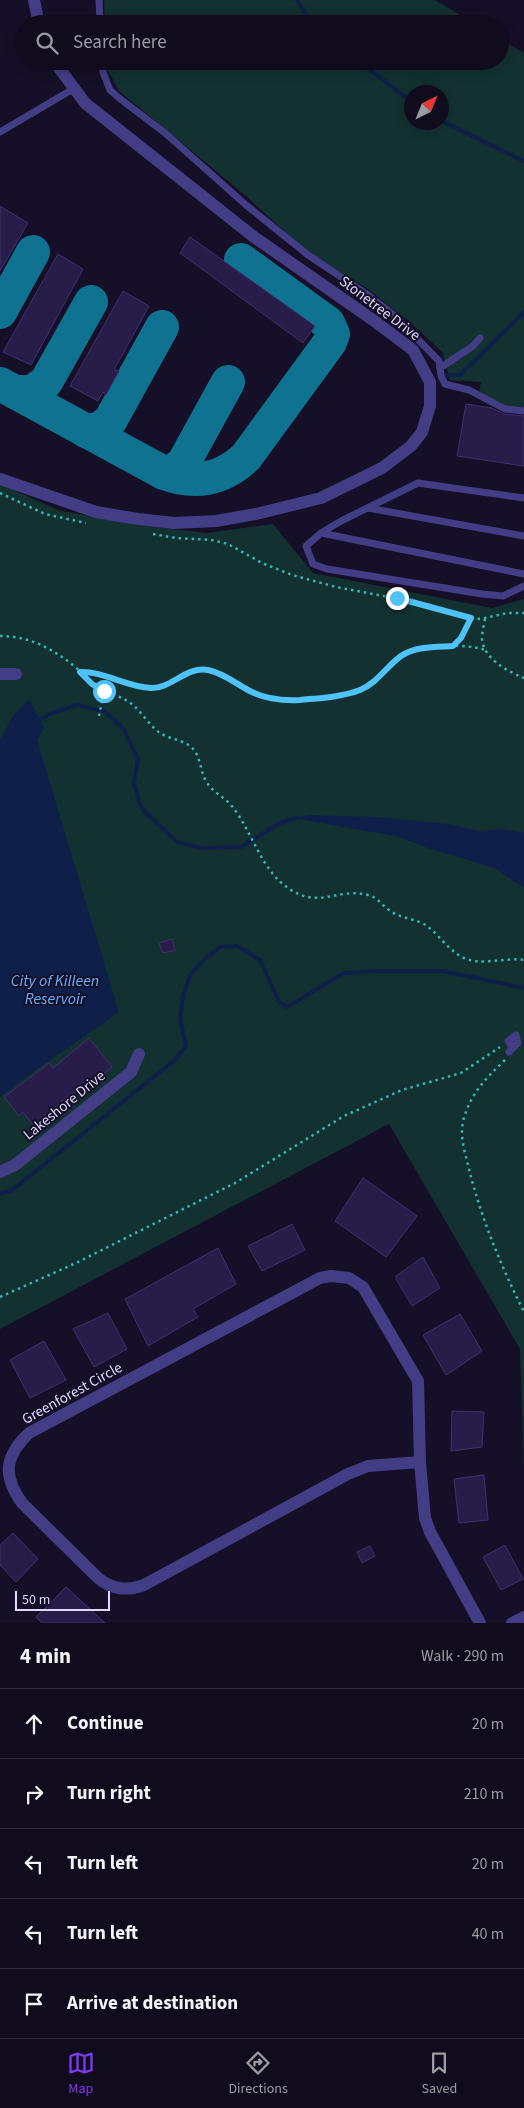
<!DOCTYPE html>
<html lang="en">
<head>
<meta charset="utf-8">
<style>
	body { margin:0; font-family:"Source Sans 3",sans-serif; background:#191526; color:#f1f3f6 }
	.compass { position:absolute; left:404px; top:85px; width:45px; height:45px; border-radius:50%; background:#100c1d; box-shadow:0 2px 12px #0003; rotate:43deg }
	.scale { position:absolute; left:15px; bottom:12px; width:95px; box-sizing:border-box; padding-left:5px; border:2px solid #ded7fe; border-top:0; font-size:14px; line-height:18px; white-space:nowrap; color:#ded7fe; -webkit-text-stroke:4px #151027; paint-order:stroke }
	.stop { position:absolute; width:15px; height:15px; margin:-11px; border:4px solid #4fc3f7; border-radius:50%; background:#fff }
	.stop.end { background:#4fc3f7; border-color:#fff; box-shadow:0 1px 5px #0008 }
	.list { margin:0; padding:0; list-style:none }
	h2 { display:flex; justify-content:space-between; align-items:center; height:65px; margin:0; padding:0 20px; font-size:21px }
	h2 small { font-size:16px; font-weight:400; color:#9c9ba4 }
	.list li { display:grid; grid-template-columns:32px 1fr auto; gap:15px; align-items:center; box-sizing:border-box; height:70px; padding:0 20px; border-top:1px solid #302c3b }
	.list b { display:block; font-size:19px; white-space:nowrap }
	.list em { font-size:16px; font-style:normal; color:#9c9ba4 }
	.icon { flex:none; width:28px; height:28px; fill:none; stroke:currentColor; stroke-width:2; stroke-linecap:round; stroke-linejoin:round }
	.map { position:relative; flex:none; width:524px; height:1623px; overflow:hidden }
	.search { position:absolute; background:#100c1d; box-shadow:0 2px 12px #0003; left:15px; right:15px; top:15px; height:55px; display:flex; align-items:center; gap:12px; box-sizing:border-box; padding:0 18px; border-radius:28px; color:#9c9ba4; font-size:19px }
	.sheet { height:415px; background:#100c1d }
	nav { display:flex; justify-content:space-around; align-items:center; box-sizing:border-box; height:70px; border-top:1px solid #302c3b; background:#100c1d; font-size:14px; color:#9c9ba4 }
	nav a { display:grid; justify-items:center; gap:2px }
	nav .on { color:#7c3aed }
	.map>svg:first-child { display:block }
	.green { fill:#133131; fill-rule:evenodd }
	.water { fill:#0e2049 }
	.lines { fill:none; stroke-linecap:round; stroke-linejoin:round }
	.stream { stroke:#0e2049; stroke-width:4 }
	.taxiway { stroke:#0e7290; stroke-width:34 }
	.building { fill:#281d48; stroke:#402f73 }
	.path { stroke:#33b7b6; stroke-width:2.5; stroke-dasharray:2.5 4; stroke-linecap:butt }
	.service { stroke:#433d85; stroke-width:7 }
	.minor { stroke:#433d85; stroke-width:12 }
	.tertiary { stroke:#433d85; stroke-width:12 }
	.route { stroke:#4fc3f7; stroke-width:6 }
	.labels { text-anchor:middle; stroke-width:4; stroke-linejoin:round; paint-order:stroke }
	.street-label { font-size:15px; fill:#ded7fe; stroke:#151027 }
	.water-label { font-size:16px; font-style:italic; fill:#68affb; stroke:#151027 }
</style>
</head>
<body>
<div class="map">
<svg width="524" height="1623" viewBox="0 0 524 1623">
	<rect width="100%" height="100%" fill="#151027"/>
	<g class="green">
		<polygon points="104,0 435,0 475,24 105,24"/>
		<path d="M 500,39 L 524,53 L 524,409 L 507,407 L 479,393 L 481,382 L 450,380 L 442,352 L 410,322 L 365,287 L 308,253 L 246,196 L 119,91 L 108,71 L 108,61 L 500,61 ZM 412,92 L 442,92 L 442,122 L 412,122 Z"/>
		<polygon points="0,484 58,510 137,525 207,533 273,524 313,573 492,608 524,599 524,1468 520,1349 389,1124 0,1329"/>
	</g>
	<g class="water">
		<polygon points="29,699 44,728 37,740 119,1012 23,1079 0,1097 0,740 13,716"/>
		<polygon points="311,815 374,817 451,824 477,831 503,829 524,833 524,888 494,868 428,848 396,836 292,818"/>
	</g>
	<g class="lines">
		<g class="stream">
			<polyline points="297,0 313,24"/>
			<polyline points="358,61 412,102"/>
			<polyline points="442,121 524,161"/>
			<polyline points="444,375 460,375 524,312"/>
			<polyline points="37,721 52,713 77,705 104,711 123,728 138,759 134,783 141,808 177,842 201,848 241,847 280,823 296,818"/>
			<polyline points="0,1193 11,1191 175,1060 186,1046 180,1019 183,996 190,975 205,959 220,947 237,946 260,960 279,1002 287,1007 344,973 374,971 443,971 524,988"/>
		</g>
		<g class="taxiway">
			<polyline points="0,312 33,252"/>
			<path d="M 0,384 L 164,473 C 195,485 223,479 246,457 L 330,342 L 333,334 L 328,323 L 241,260"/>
			<polyline points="15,392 32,392 46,382 91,302"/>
			<polyline points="86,431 99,429 110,421 162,327"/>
			<polyline points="164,473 173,472 184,462 228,382"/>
		</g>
	</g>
	<g class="building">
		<polygon points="0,206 28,223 0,271"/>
		<polygon points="190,237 315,326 303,343 180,253"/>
		<polygon points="58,254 83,269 31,365 3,352"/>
		<polygon points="123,291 149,306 114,370 119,371 106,395 103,392 98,401 70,386"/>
		<polygon points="466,404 492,408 504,414 524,416 524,466 457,456"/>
		<polygon points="172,939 175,950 163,953 159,943"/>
		<polygon points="89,1038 112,1067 80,1093 77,1089 33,1125 23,1112 19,1116 4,1097 49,1063 53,1068"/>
		<polygon points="363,1178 417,1216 386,1257 335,1221"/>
		<polygon points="292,1224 305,1250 262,1271 248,1246"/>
		<polygon points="218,1248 236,1284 193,1309 198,1317 148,1346 125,1299"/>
		<polygon points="423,1257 440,1288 412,1306 396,1279 396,1276"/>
		<polygon points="108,1313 127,1349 94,1367 73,1329"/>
		<polygon points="460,1314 482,1351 446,1375 423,1335"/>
		<polygon points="44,1341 66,1380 30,1398 10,1360"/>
		<polygon points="452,1411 484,1412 482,1447 451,1451"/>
		<polygon points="484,1475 488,1520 459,1523 454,1479"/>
		<polygon points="13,1533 38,1559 16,1582 0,1565 0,1545"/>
		<polygon points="505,1545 523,1579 501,1590 483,1557"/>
		<polygon points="370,1546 375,1556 362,1563 357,1552"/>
		<polygon points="66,1587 105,1623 42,1623 36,1617"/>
	</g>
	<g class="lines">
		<g class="path">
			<polyline points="0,493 45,514 86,523"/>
			<polyline points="153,534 176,538 212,540 228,544 262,563 292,575 336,587 426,604 471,618 481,619 507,613 524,613"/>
			<path d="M 485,619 C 484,625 482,632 482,639 C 484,659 507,671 524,678"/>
			<path d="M 0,636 C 32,636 57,651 81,672 C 85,676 89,682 94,685 C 107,694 122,695 134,706 C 143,714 150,726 160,733 C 171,740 189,740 196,753 C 201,762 201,773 206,781 C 212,792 223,796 231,805 C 252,830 260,869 288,888 C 319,910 337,887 368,895 C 377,897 382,905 389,910 C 400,919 416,918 427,926 C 440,936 449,951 464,958 C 481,966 505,957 524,960"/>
			<polyline points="454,646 461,638 471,618"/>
			<path d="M 80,672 C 105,671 128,689 154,687 C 173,686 187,666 207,670 C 226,673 241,687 258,695 C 281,706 316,699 340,695 C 377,689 377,670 403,655 C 423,644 463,643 485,650"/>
			<polyline points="99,716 104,691"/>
			<path d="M 505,1060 C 487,1077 471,1093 464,1118 C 458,1137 467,1158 471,1177 C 484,1225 502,1268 524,1312"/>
			<polyline points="0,1297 76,1263 235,1183 344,1116 402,1090 461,1073 500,1047"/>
		</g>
		<g class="service">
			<polyline points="99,0 100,24"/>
			<polyline points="102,61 103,72 110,90 119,98 165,133 246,205 308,255 368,295 394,315 439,361 441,376 445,384 469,390 505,409 524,411"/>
			<polyline points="0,132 73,89"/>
			<polyline points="440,368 473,346 480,338"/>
			<polyline points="524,498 418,483 341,521 321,533 306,546 313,564 327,569 482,594 503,596 524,586"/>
			<polyline points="368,508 524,536"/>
			<polyline points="321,533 524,574"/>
			<polyline points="509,1052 518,1043 516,1035 508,1041 513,1048"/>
		</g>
		<g class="minor">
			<polyline points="34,0 39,24"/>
			<polyline points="0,479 96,512 138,519 174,523 216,521 256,514 321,498 382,468 411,446 422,432 430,406 430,382 413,350 373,320 254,237 85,103 54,61"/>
			<polyline points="0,674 16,674"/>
			<polyline points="0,1172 15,1165 131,1072 139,1054"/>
			<path d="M 331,1276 L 349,1278 L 363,1287 L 418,1381 L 420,1462 L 368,1466 L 348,1474 L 144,1585 C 127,1591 113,1590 98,1578 L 22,1503 C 2,1475 5,1456 29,1433 L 320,1278 Z"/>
			<polyline points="420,1462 425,1518 430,1532 480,1623"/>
		</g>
		<polyline class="tertiary" points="512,1623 524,1617"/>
	</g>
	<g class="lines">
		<path class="route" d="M 104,691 L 92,684 L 80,672 C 104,671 126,687 151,688 C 171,689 186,666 208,670 C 223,673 235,683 248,690 C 264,699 282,701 300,700 C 320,698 342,697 360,690 C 377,683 387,666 401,656 C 416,646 436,647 453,646 L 461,638 L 471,618 L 397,598"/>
	</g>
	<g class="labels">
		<g class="street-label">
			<text transform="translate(380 308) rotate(37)" y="5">Stonetree Drive</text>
			<text transform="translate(64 1105) rotate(-39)" y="5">Lakeshore Drive</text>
			<text transform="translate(72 1393) rotate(-29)" y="5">Greenforest Circle</text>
		</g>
		<g class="water-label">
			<text x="55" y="986">City of Killeen<tspan x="55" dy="18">Reservoir</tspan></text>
		</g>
	</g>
</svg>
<svg class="compass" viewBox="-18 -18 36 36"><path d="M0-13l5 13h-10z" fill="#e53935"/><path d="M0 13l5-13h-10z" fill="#9c9ba4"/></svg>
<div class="scale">50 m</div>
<div class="stop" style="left:104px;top:691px"></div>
<div class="stop end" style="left:397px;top:598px"></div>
<div class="search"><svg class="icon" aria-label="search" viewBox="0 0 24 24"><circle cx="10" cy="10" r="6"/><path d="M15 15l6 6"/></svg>Search here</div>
</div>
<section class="sheet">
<h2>4 min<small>Walk · 290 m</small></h2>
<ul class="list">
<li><svg class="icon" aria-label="ahead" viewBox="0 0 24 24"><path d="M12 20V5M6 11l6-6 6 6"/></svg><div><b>Continue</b></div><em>20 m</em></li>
<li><svg class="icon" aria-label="right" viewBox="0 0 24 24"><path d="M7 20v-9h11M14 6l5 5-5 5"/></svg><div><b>Turn right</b></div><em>210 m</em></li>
<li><svg class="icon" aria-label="left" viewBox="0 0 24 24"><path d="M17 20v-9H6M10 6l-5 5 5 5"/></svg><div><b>Turn left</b></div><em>20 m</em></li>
<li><svg class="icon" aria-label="left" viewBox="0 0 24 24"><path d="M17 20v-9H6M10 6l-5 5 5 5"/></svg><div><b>Turn left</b></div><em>40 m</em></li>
<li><svg class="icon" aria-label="arrive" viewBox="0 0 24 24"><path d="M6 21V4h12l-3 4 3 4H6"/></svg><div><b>Arrive at destination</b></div></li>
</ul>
</section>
<nav>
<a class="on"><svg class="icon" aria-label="map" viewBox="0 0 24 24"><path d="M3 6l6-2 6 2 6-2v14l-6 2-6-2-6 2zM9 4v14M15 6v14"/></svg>Map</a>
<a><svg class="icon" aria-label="directions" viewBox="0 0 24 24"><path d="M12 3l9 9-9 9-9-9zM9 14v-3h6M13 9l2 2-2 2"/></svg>Directions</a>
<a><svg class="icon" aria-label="saved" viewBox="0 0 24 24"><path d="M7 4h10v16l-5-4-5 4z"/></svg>Saved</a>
</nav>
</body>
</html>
